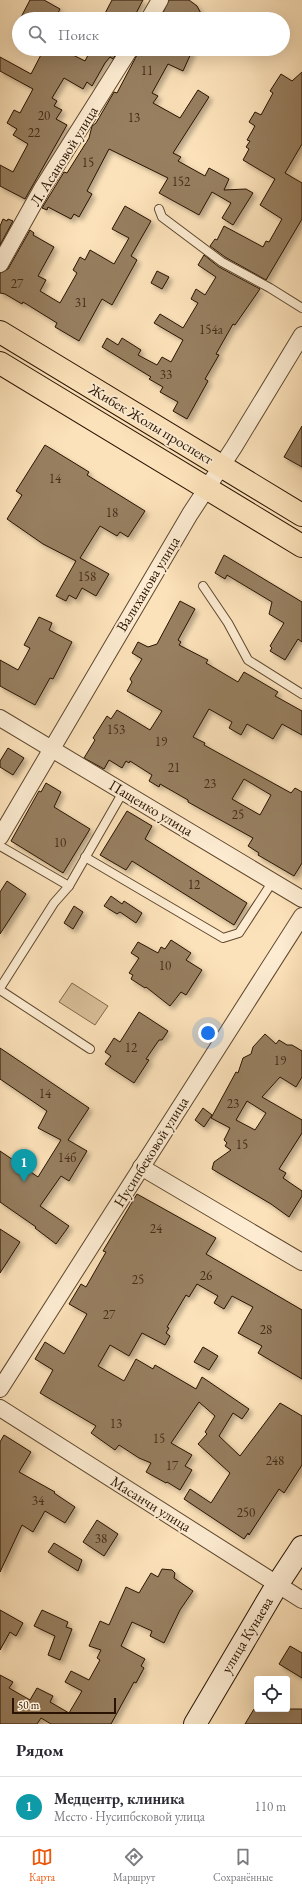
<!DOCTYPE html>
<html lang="ru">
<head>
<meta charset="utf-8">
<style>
	body { margin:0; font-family:"EB Garamond",serif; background:#f2f2f3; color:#2b2b33 }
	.controls { position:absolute; right:12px; bottom:12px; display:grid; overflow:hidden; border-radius:4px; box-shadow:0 4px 16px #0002 }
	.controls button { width:36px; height:36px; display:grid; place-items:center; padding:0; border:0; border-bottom:1px solid #e1e1e2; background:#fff; color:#2b2b33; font:20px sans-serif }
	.scale { position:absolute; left:12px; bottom:10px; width:104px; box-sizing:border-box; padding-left:4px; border:2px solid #291300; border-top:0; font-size:11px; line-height:14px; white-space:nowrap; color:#291300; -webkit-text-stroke:3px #fdecd2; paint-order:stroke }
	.you { position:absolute; left:208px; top:1033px; width:14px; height:14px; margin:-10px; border:3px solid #fff; border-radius:50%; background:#1a73e8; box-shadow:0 0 0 6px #1a73e833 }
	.badge { display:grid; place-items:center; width:26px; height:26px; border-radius:50%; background:#ea580c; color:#fff; font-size:13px; font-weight:700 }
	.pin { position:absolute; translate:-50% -33px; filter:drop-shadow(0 1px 2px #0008) }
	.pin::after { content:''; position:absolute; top:21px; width:14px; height:12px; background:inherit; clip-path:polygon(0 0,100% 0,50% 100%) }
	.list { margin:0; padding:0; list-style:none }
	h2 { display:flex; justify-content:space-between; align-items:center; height:52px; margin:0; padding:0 16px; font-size:17px }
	h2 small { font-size:13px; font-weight:400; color:#7c7c81 }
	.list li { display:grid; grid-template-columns:26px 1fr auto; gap:12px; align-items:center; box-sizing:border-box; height:60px; padding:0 16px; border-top:1px solid #e1e1e2 }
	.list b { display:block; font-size:15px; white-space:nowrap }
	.list p { margin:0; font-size:13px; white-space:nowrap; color:#7c7c81 }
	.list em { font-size:13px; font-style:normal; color:#7c7c81 }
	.icon { flex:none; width:22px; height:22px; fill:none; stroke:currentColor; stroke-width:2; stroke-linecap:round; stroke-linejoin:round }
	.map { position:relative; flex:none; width:302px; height:1724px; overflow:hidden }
	.search { position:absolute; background:#fff; box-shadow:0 4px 16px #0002; left:12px; right:12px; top:12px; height:44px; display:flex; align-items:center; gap:10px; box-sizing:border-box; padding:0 14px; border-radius:22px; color:#7c7c81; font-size:15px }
	.sheet { height:112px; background:#fff }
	nav { display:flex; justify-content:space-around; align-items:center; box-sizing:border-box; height:56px; border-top:1px solid #e1e1e2; background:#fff; font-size:11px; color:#7c7c81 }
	nav a { display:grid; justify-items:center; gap:2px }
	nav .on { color:#ea580c }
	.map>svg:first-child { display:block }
	.green { fill:#d8bf9a; stroke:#80694d }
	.building { fill:#977f61; stroke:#291300; fill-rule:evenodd; filter:url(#shadow) }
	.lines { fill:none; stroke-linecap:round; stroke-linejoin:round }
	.service-casing { stroke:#5e472e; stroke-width:10 }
	.minor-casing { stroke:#5e472e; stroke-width:18 }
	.secondary-casing { stroke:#291300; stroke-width:24 }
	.trunk-casing { stroke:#291300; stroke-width:24 }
	.service { stroke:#fdecd2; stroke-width:8 }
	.minor { stroke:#fdecd2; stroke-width:16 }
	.secondary { stroke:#fdecd2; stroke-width:22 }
	.trunk { stroke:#fce2ba; stroke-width:22 }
	.labels { text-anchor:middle; stroke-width:4; stroke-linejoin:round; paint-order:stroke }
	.number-label { font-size:13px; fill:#442e18 }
	.street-label { font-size:15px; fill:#291300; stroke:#fdecd2 }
</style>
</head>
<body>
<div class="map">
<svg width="302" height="1724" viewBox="0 0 302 1724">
	<defs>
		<filter id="shadow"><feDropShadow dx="3.5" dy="3.5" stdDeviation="2" flood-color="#0004"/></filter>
	</defs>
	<rect width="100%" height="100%" fill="#fce2ba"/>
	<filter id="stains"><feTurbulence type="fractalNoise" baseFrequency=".005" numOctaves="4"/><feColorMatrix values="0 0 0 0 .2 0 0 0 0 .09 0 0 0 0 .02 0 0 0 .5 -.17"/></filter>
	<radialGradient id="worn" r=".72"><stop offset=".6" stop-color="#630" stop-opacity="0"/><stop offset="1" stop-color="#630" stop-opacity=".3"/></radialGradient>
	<polygon class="green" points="72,983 108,1006 95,1025 59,1002"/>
	<g class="building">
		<polygon points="30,0 44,0 60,9 55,19 20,19"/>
		<polygon points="112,0 143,0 133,19 102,19"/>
		<polygon points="169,0 189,0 197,6 204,19 160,19"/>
		<polygon points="44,49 61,49 85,61 91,49 119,49 113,59 110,57 105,63 92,86 87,82 83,89 64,78 52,98 57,101 54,106 62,110 56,119 67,125 25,199 0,186 0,165 13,172 28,144 13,135 17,129 7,123 14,110 20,113 33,89 0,71 0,57 31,74"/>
		<polygon points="146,49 193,49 183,71 168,64 152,93 158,96 153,103 180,118 198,90 209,97 173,153 181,157 178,161 205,176 209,168 229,179 224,190 246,189 253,193 233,225 222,218 231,203 212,192 199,215 159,193 168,178 109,149 87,191 92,194 79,217 74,214 71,219 48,207 47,210 42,208 64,172 67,173 89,138 92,126 96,123 114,92 117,93 138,53 142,56"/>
		<polygon points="302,72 302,144 285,173 302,183 302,219 266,280 225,257 210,246 215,239 217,240 224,226 263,247 266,241 269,242 282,219 260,205 275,179 243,160 249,149 246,147 250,141 247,140 255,126 249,122 255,112 261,115 273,93 270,91 281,74 292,81"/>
		<polygon points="125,206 151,221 131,256 137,260 112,305 102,299 79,341 55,327 57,323 23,302 22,304 5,294 0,293 0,273 8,269 30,230 34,233 33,235 54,247 38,276 46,280 40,291 60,303 77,273 73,270 80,257 85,260 90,250 114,264 129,238 112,229"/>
		<polygon points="3,219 7,221 8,219 13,221 0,245 0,226"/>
		<polygon points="204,255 219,267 260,289 235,325 233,324 216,354 219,355 205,379 208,381 187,419 173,411 178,402 160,392 163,387 149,379 151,377 102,347 107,338 118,345 122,338 141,350 138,355 157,365 162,357 171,362 183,340 154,323 160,314 183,328 198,303 191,299 196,289 205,295 216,277 198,265"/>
		<polygon points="157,271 169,277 162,289 151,283"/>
		<polygon points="302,426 302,467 284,457"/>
		<polygon points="45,445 89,472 87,475 145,511 128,537 120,532 117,536 100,526 80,558 109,574 96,596 82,588 76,599 69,595 66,601 56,596 76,561 43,544 7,519 22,495 16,491"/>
		<polygon points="224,555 302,602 302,642 298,639 285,660 270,651 272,648 270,646 284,623 269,614 272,602 227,575 225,579 215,573"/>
		<path d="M 180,601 L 195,609 L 178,640 L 181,642 L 179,645 L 208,660 L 206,663 L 238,682 L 244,672 L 278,692 L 275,696 L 302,711 L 302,735 L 282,724 L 273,739 L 247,724 L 241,735 L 229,728 L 232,722 L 209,709 L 193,737 L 205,743 L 204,745 L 291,793 L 295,788 L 302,792 L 302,863 L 294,876 L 258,855 L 259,853 L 248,846 L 253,838 L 188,802 L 188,800 L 160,784 L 159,787 L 149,781 L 152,775 L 130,761 L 129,763 L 126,761 L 122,768 L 109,760 L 104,769 L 84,758 L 95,740 L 93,738 L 107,716 L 111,719 L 117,710 L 150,730 L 162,711 L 127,691 L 132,682 L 130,679 L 142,659 L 132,653 L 138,642 L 148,647 L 157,644 ZM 244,779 L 271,795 L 260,815 L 232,799 Z"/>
		<polygon points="39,617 52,623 49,630 72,642 53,679 50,678 35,705 0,686 0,660 18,670 30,648 24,645"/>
		<polygon points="8,748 24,758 13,775 0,767 0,761"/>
		<polygon points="46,783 61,792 54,807 90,829 63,873 11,841 39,791 41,792"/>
		<polygon points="127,811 152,826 145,839 247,903 234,925 132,861 126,870 100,855"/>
		<polygon points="7,881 26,894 0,934 0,892"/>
		<polygon points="111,896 122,904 124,901 142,913 136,923 120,912 117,914 104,906"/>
		<polygon points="74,906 83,912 73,929 64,923"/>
		<polygon points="171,940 191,953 186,960 202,970 186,995 181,992 170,1006 146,987 145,988 131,979 133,975 129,973 139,958 131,953 138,942 158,953 161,947 165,949"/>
		<polygon points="139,1012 168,1031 162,1040 159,1040 146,1059 149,1060 134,1083 105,1064 111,1056 105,1052 114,1038 120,1042"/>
		<path d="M 265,1034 L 276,1044 L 279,1040 L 287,1045 L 292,1045 L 302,1051 L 302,1077 L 296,1087 L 280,1077 L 262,1097 L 302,1120 L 302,1133 L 279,1169 L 286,1173 L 283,1178 L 302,1191 L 302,1196 L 289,1217 L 271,1204 L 212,1169 L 214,1162 L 231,1150 L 225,1146 L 227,1143 L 224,1140 L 230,1128 L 211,1118 L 236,1072 L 238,1073 L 243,1058 L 251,1054 L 253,1047 ZM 247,1101 L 266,1113 L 255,1130 L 236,1120 Z"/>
		<polygon points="0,1048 89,1108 68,1140 87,1151 69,1181 61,1176 40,1206 69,1226 56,1244 35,1228 36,1227 0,1202 0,1151 38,1177 61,1140 38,1128 47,1111 0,1079"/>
		<polygon points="203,1108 212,1115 204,1127 195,1120"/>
		<polygon points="137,1194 216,1238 206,1254 302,1310 302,1379 258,1353 262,1346 238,1333 253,1307 232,1296 224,1309 214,1303 218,1296 197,1284 189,1297 186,1295 167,1327 169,1328 166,1333 170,1336 165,1345 142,1333 129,1356 110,1345 98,1366 124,1381 136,1359 153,1369 155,1365 196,1389 202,1377 249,1409 242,1419 233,1413 219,1436 240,1456 280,1403 302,1416 302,1465 284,1493 279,1489 249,1535 248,1533 244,1539 184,1499 190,1489 211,1503 230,1473 198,1444 207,1434 205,1432 215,1416 199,1402 171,1443 192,1455 185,1466 192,1470 180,1490 167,1482 166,1483 146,1472 151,1463 139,1458 119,1445 115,1450 91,1433 96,1426 40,1393 53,1370 35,1359 45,1342 64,1354 87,1314 69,1304 81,1284 86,1287 106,1252 103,1251"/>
		<polygon points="0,1229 20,1242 0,1273"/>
		<polygon points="203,1347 218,1356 209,1370 194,1362"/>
		<polygon points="4,1435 31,1452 19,1472 55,1492 54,1493 75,1507 65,1523 45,1511 33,1532 22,1525 0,1572 0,1442"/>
		<polygon points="97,1520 118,1534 104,1556 83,1542"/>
		<polygon points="54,1543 82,1560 78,1571 48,1552"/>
		<polygon points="162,1569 172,1570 175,1573 174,1578 193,1591 180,1610 164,1643 150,1636 152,1631 132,1622 121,1646 145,1659 141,1666 144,1668 136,1683 134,1682 111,1724 51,1724 41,1718 37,1724 0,1724 0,1675 13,1682 9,1688 30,1700 37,1688 53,1696 50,1702 69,1713 82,1691 65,1682 71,1671 89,1680 100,1660 97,1658 101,1650 89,1646 100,1621 109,1625 126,1587 139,1593 151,1573 158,1577"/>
		<polygon points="0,1610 23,1623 16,1636 10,1632 0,1650"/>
		<polygon points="42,1610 68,1622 66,1627 72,1629 60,1660 48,1655 55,1636 34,1626"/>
		<polygon points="290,1646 302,1653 302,1678 279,1664"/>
		<polygon points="254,1709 302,1709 302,1724 245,1724"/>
	</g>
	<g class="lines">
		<defs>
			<g id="service">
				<polyline points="159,209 162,217 222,262 270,288 302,308"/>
				<polyline points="203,586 228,623 248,660 302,694"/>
				<polyline points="0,846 69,886"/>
				<polyline points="85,857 223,938 239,933 273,881"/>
				<polyline points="0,988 54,903 69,886 123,792"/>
				<polyline points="0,990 90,1049"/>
			</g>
			<g id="minor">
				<polyline points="149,19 160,0"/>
				<polyline points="0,264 43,187 130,49"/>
				<polyline points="0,718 302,899"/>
				<polyline points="0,837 190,514 234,447 302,335"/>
				<polyline points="141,1167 302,1262"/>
				<polyline points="0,1389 302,916"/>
				<polyline points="0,1408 302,1600"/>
			</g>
			<polyline id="secondary" points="195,1724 277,1585 302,1547"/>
			<g id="trunk">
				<polyline points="0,332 302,515"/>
				<polyline points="0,363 302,546"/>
			</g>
		</defs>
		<use href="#service" class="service-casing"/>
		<use href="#minor" class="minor-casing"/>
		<use href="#secondary" class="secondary-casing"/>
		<use href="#trunk" class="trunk-casing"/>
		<use href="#service" class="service"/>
		<use href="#minor" class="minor"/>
		<use href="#secondary" class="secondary"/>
		<use href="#trunk" class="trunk"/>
	</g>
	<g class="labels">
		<g class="number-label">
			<text x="147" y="75">11</text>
			<text x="44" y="120">20</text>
			<text x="134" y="122">13</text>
			<text x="34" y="137">22</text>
			<text x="88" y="167">15</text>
			<text x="181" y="186">152</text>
			<text x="17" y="288">27</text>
			<text x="81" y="307">31</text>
			<text x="211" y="334">154а</text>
			<text x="166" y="379">33</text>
			<text x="55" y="483">14</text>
			<text x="112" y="517">18</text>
			<text x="87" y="581">158</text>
			<text x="116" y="734">153</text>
			<text x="161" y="746">19</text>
			<text x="174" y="772">21</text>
			<text x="210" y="788">23</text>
			<text x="238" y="819">25</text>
			<text x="60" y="847">10</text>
			<text x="194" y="889">12</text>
			<text x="165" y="970">10</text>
			<text x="131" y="1052">12</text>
			<text x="280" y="1065">19</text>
			<text x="45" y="1098">14</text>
			<text x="233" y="1108">23</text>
			<text x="242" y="1149">15</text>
			<text x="67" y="1162">14б</text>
			<text x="156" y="1233">24</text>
			<text x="206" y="1280">26</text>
			<text x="138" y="1284">25</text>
			<text x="109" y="1319">27</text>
			<text x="266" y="1334">28</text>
			<text x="116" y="1428">13</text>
			<text x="159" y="1443">15</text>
			<text x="275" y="1465">248</text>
			<text x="172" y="1470">17</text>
			<text x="38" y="1505">34</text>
			<text x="246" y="1517">250</text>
			<text x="101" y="1543">38</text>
		</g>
		<g class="street-label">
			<text transform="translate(64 156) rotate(-58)" y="5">Л. Асановой улица</text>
			<text transform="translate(151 424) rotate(31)" y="5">Жибек Жолы проспект</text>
			<text transform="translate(148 584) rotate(-59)" y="5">Валиханова улица</text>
			<text transform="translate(151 808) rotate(31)" y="5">Пащенко улица</text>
			<text transform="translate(151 1152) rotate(-58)" y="5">Нусипбековой улица</text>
			<text transform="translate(151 1504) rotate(32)" y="5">Масанчи улица</text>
			<text transform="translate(247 1635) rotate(-59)" y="5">улица Кунаева</text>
		</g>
	</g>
	<rect width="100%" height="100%" filter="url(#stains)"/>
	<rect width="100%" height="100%" fill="url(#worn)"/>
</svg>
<div class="controls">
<button><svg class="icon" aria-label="locate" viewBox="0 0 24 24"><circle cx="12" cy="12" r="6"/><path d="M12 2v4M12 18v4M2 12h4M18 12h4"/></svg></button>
</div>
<div class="scale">50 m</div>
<div class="you"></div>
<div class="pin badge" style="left:24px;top:1182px;background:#0f9aa8">1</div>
<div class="search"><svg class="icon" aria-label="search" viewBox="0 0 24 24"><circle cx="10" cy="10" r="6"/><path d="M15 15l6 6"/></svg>Поиск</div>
</div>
<section class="sheet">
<h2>Рядом<small></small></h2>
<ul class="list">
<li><span class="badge" style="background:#0f9aa8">1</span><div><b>Медцентр, клиника</b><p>Место · Нусипбековой улица</p></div><em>110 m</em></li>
</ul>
</section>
<nav>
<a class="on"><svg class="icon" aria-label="map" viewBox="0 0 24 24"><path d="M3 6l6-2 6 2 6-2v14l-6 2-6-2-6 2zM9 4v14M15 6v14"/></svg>Карта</a>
<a><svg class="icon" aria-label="directions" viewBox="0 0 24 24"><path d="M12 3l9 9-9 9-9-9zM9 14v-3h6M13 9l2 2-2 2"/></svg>Маршрут</a>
<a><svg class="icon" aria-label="saved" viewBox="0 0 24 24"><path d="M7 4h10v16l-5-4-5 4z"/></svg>Сохранённые</a>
</nav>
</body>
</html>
